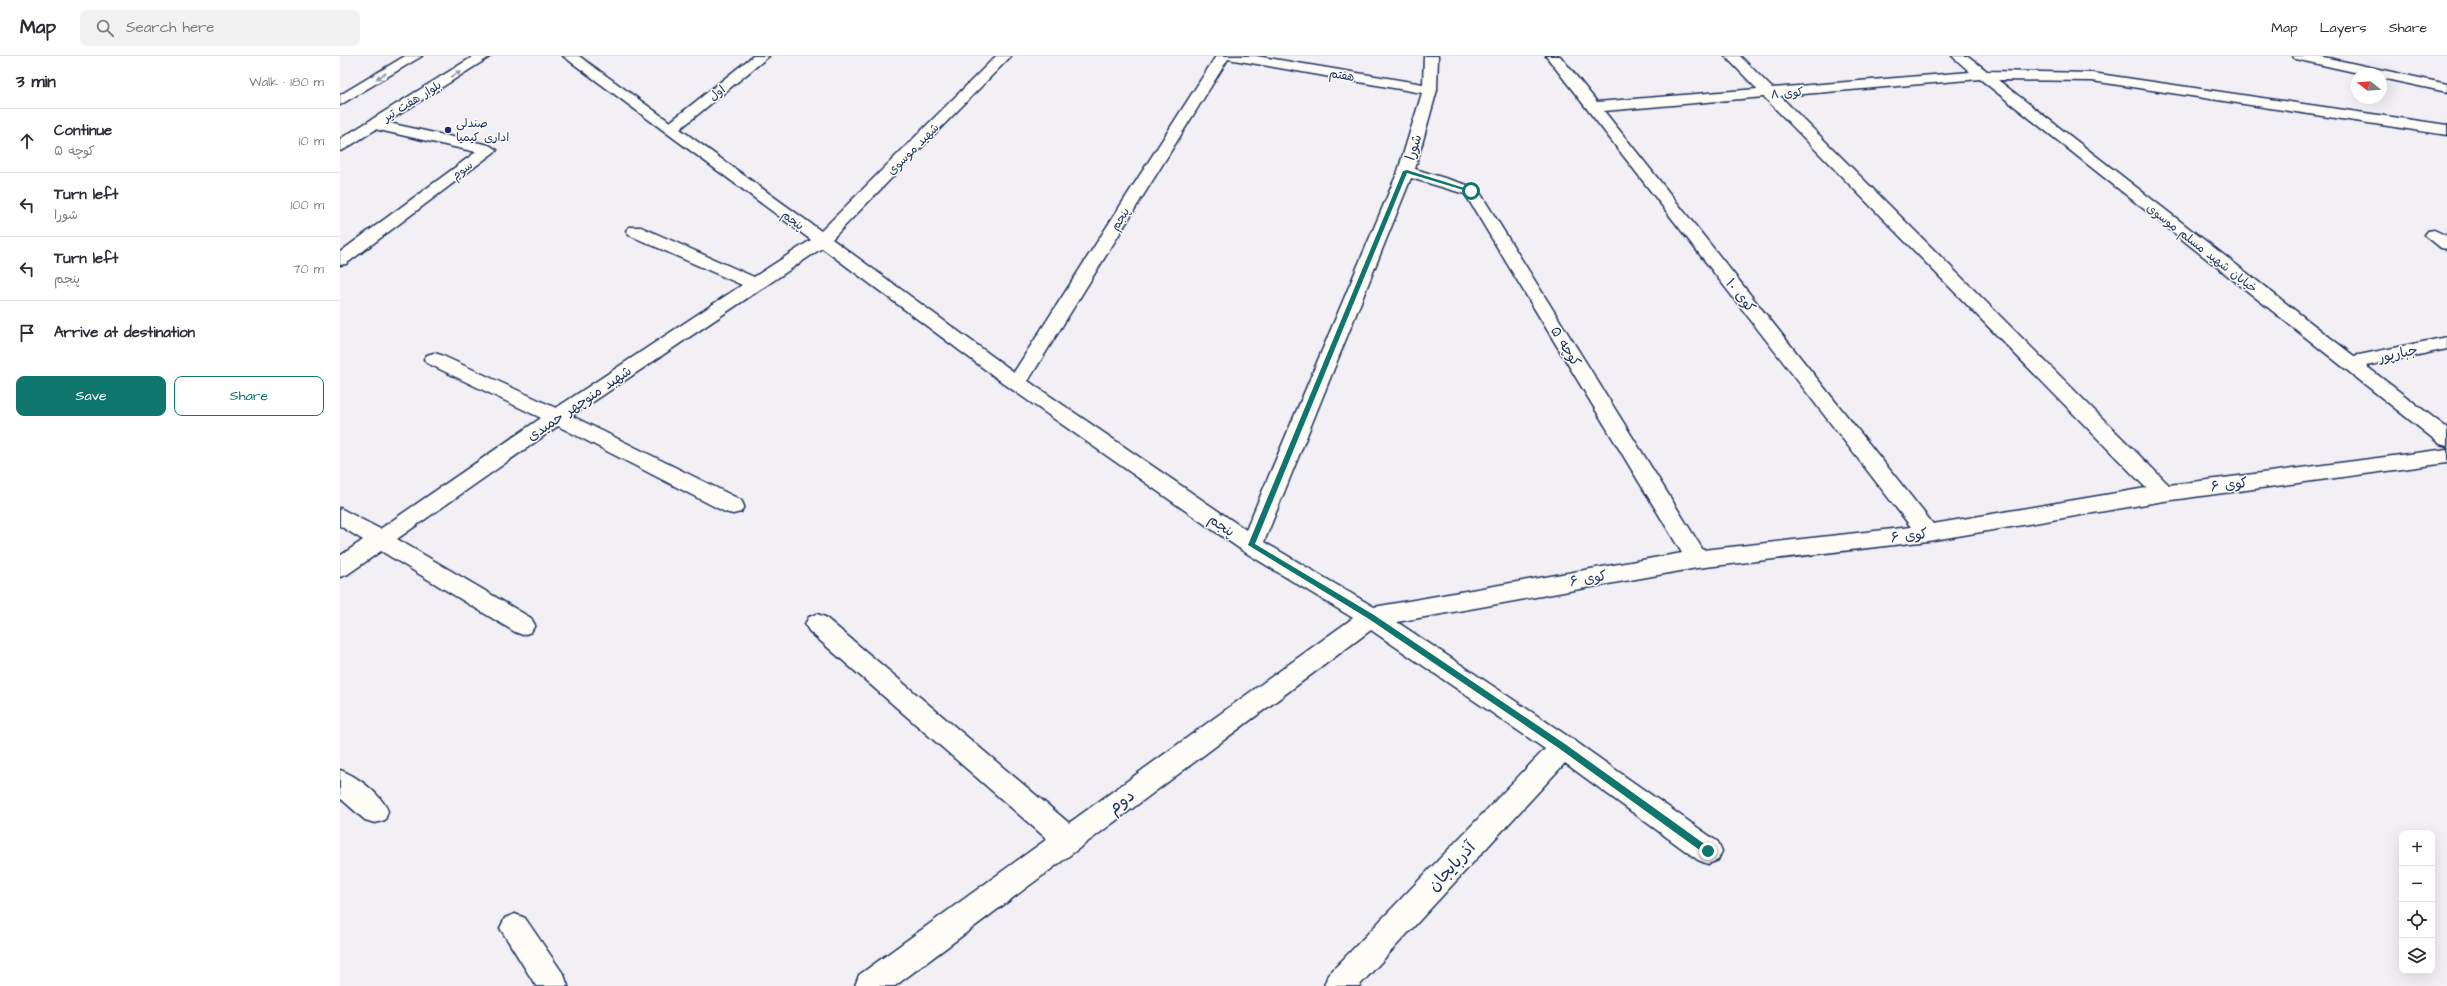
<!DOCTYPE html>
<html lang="en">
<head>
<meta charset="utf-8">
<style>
	body { margin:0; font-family:"Architects Daughter","Playpen Sans Arabic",sans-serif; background:#f2f2f3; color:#2b2b33 }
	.controls { position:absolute; right:12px; bottom:12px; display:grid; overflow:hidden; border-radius:8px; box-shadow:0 4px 16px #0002 }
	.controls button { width:36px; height:36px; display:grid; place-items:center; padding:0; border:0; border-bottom:1px solid #e1e1e2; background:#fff; color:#2b2b33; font:20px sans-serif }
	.compass { position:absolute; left:2011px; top:12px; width:36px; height:36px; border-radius:50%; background:#fff; box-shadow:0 4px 16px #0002; rotate:287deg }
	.stop { position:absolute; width:12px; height:12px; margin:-9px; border:3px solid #0f766e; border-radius:50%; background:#fff }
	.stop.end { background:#0f766e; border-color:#fff; box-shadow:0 1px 4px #0008 }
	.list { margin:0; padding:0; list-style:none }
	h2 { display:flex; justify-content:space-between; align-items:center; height:52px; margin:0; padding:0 16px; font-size:17px }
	h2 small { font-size:13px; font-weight:400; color:#7c7c81 }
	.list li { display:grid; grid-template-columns:26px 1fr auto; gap:12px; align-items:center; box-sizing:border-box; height:64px; padding:0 16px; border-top:1px solid #e1e1e2 }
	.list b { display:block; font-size:15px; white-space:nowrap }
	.list p { margin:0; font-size:13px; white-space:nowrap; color:#7c7c81 }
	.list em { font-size:13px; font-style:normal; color:#7c7c81 }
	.actions { display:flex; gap:8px; padding:12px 16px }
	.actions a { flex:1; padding:9px 0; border:1px solid #0f766e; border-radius:8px; text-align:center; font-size:14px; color:#0f766e }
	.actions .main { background:#0f766e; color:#fff }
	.icon { flex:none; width:22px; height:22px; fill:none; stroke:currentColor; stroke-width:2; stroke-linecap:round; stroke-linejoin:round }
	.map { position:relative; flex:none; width:2107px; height:930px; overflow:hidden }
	header { display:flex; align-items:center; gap:24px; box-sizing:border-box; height:56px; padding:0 20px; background:#fff; border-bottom:1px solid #e1e1e2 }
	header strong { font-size:19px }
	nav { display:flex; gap:22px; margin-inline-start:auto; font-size:14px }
	.search { width:280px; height:36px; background:#f2f2f3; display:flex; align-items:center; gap:10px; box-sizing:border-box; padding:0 14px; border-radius:8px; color:#7c7c81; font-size:15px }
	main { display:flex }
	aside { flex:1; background:#fff }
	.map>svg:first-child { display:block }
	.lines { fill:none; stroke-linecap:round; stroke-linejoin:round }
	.minor-casing { stroke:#1b2f5e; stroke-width:3 }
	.major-casing { stroke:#1b2f5e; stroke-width:3 }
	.minor { fill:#fdfcf7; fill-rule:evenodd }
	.major { fill:#fdfcf7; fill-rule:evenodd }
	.oneway { fill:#8c96aa }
	.route { fill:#0f766e }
	.poi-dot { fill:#1b2f5e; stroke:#fdfcf7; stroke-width:1.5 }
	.labels { text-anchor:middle; stroke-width:3; stroke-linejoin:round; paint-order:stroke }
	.far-street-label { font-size:12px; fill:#1b2f5e; stroke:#fdfcf7 }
	.far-poi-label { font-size:12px; fill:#1b2f5e; stroke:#fdfcf7; text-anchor:start }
	.street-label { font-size:14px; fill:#1b2f5e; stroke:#fdfcf7 }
	.near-street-label { font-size:17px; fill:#1b2f5e; stroke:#fdfcf7 }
</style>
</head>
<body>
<header>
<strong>Map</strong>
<div class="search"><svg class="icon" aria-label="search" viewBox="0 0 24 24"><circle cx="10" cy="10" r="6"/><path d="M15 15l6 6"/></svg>Search here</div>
<nav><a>Map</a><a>Layers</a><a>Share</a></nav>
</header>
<main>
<aside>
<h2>3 min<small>Walk · 180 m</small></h2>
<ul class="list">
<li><svg class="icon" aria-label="ahead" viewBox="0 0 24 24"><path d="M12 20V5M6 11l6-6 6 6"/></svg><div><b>Continue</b><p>کوچه ۵</p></div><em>10 m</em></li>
<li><svg class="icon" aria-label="left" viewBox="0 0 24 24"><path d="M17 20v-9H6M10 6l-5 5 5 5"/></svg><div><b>Turn left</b><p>شورا</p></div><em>100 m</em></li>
<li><svg class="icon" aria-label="left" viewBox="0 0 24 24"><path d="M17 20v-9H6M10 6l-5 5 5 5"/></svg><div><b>Turn left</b><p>پنجم</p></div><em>70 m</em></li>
<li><svg class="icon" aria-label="arrive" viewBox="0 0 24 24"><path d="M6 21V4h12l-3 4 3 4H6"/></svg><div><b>Arrive at destination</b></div></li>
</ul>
<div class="actions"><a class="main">Save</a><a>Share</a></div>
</aside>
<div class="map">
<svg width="2107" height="930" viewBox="0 0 2107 930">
	<rect width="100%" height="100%" fill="#f2eff5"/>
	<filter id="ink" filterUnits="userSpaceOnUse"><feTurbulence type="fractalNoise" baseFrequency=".025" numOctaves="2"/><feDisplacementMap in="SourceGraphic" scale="8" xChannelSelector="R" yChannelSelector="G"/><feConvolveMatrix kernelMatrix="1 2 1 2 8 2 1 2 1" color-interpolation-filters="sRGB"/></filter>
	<g filter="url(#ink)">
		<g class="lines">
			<defs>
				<g id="minor">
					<path d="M 223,0 L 239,0 L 330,66 L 413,0 L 429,0 L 340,73 L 481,175 L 656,0 L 671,0 L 492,183 L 674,316 L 876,0 L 916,0 L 1083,28 L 1084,0 L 1098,0 L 1097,34 L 1075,113 L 1137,132 L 1363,494 L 1571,471 L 1206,0 L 1220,0 L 1257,46 L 1417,33 L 1385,0 L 1400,0 L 1432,32 L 1630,16 L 1612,0 L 1628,0 L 1647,15 L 1752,17 L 2107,69 L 2107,79 L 1752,25 L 1658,24 L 2014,300 L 2107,281 L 2107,293 L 2026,310 L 2107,372 L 2107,390 L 2100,388 L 1640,23 L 1440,40 L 1829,429 L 2107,393 L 2107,407 L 1824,445 L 1588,485 L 1357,512 L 1057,566 L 1232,683 L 1378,786 L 1382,795 L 1378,804 L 1368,808 L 1358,804 L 1225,707 L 1019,930 L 984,930 L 988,919 L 1205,693 L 1031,574 L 555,930 L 515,930 L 519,919 L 707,783 L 469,575 L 465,568 L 469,561 L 477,558 L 485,561 L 729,767 L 1013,562 L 903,495 L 670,332 L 482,192 L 232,360 L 401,444 L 404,450 L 401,456 L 393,458 L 385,456 L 218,370 L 57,483 L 191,562 L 195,569 L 191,576 L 183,579 L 175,576 L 41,495 L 8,518 L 0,521 L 0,500 L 23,484 L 0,470 L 0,452 L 40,473 L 201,362 L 87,307 L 84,303 L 87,299 L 94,297 L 101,299 L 216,352 L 402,229 L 289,179 L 286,175 L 289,171 L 301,171 L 414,221 L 471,184 ZM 888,3 L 1082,37 L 1058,115 L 906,474 L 688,325 ZM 1424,41 L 1806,432 L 1593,468 L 1264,55 ZM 1071,122 L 1125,138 L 1342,497 L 1034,551 L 924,486 Z"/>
					<polygon points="1953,0 1979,0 2107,28 2107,36 2041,22 2041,18 2023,18 1955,3"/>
					<polygon points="35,64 149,89 157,94 6,208 0,209 0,196 136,96 30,72 27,69"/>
					<polygon points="2094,174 2107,180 2107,193 2101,192 2085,179 2088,175"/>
					<path d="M 0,714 C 17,720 41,738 48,755 L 45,764 L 35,767 L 25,764 L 0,742 Z"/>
					<polygon points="175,858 185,862 224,919 228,930 196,930 160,872 165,862"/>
				</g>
				<g id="major">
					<polygon points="65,0 82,0 0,49 0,39"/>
					<polygon points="134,0 151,0 5,93 0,95 0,83"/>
				</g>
			</defs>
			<use href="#minor" class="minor-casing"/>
			<use href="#major" class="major-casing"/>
			<use href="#minor" class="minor"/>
			<use href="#major" class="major"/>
		</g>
		<defs><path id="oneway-solid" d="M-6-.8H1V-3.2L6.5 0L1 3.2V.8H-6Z"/></defs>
		<g class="oneway">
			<use href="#oneway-solid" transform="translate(116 18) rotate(-32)"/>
			<use href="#oneway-solid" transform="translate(41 20) rotate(149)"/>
		</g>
	</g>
	<polygon class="route" points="1067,114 1134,135 1130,136 1067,117 915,488 1034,559 1225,688 1370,792 1370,798 1365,798 1220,693 1029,563 908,489 1063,115"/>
	<circle class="poi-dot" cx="108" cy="74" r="4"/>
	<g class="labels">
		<g class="far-street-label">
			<text transform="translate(1002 19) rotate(10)" y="4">هفتم</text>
			<text transform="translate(377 37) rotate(-39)" y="4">اول</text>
			<text transform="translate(1447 37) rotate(-5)" y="4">کوی ۸</text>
			<text transform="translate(72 45) rotate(-32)" y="4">بلوار هفت تیر</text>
			<text transform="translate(573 93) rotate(-45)" y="4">شهید موسوی</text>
			<text transform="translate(122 114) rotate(-36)" y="4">سوم</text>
			<text transform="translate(780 163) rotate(-58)" y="4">پنجم</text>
			<text transform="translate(453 164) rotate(37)" y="4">پنجم</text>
			<text transform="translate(1862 192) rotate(38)" y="4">خیابان شهید مسلم موسوی</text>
		</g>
		<g class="far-poi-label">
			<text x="116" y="71">صندلی<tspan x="116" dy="14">اداری کیمیا</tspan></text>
		</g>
		<g class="street-label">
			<text transform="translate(1073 91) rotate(-73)" y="5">شورا</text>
			<text transform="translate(1401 239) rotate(52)" y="5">کوی ۱۰</text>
			<text transform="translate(1226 290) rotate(58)" y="5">کوچه ۵</text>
			<text transform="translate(2058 297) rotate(-12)" y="5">جبارپور</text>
			<text transform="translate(239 347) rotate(-34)" y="5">شهبد منوچهر حمیدی</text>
			<text transform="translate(1889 428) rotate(-7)" y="5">کوی ۶</text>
			<text transform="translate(882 469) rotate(35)" y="5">پنجم</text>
			<text transform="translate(1569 479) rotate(-7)" y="5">کوی ۶</text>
			<text transform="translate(1248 522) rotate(-10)" y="5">کوی ۶</text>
		</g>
		<g class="near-street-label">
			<text transform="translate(781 745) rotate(-36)" y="6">دوم</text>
			<text transform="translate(1111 810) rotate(-47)" y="6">آذربایجان</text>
		</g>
	</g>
</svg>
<div class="controls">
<button>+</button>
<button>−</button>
<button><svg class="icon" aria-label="locate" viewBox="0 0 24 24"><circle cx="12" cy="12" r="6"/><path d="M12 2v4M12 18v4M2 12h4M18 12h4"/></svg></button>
<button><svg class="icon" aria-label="layers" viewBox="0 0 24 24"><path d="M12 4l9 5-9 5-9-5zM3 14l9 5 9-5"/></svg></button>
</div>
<svg class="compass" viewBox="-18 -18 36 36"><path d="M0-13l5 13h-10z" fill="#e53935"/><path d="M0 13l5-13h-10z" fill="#7c7c81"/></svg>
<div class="stop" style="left:1131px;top:135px"></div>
<div class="stop end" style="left:1368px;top:795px"></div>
</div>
</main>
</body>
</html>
